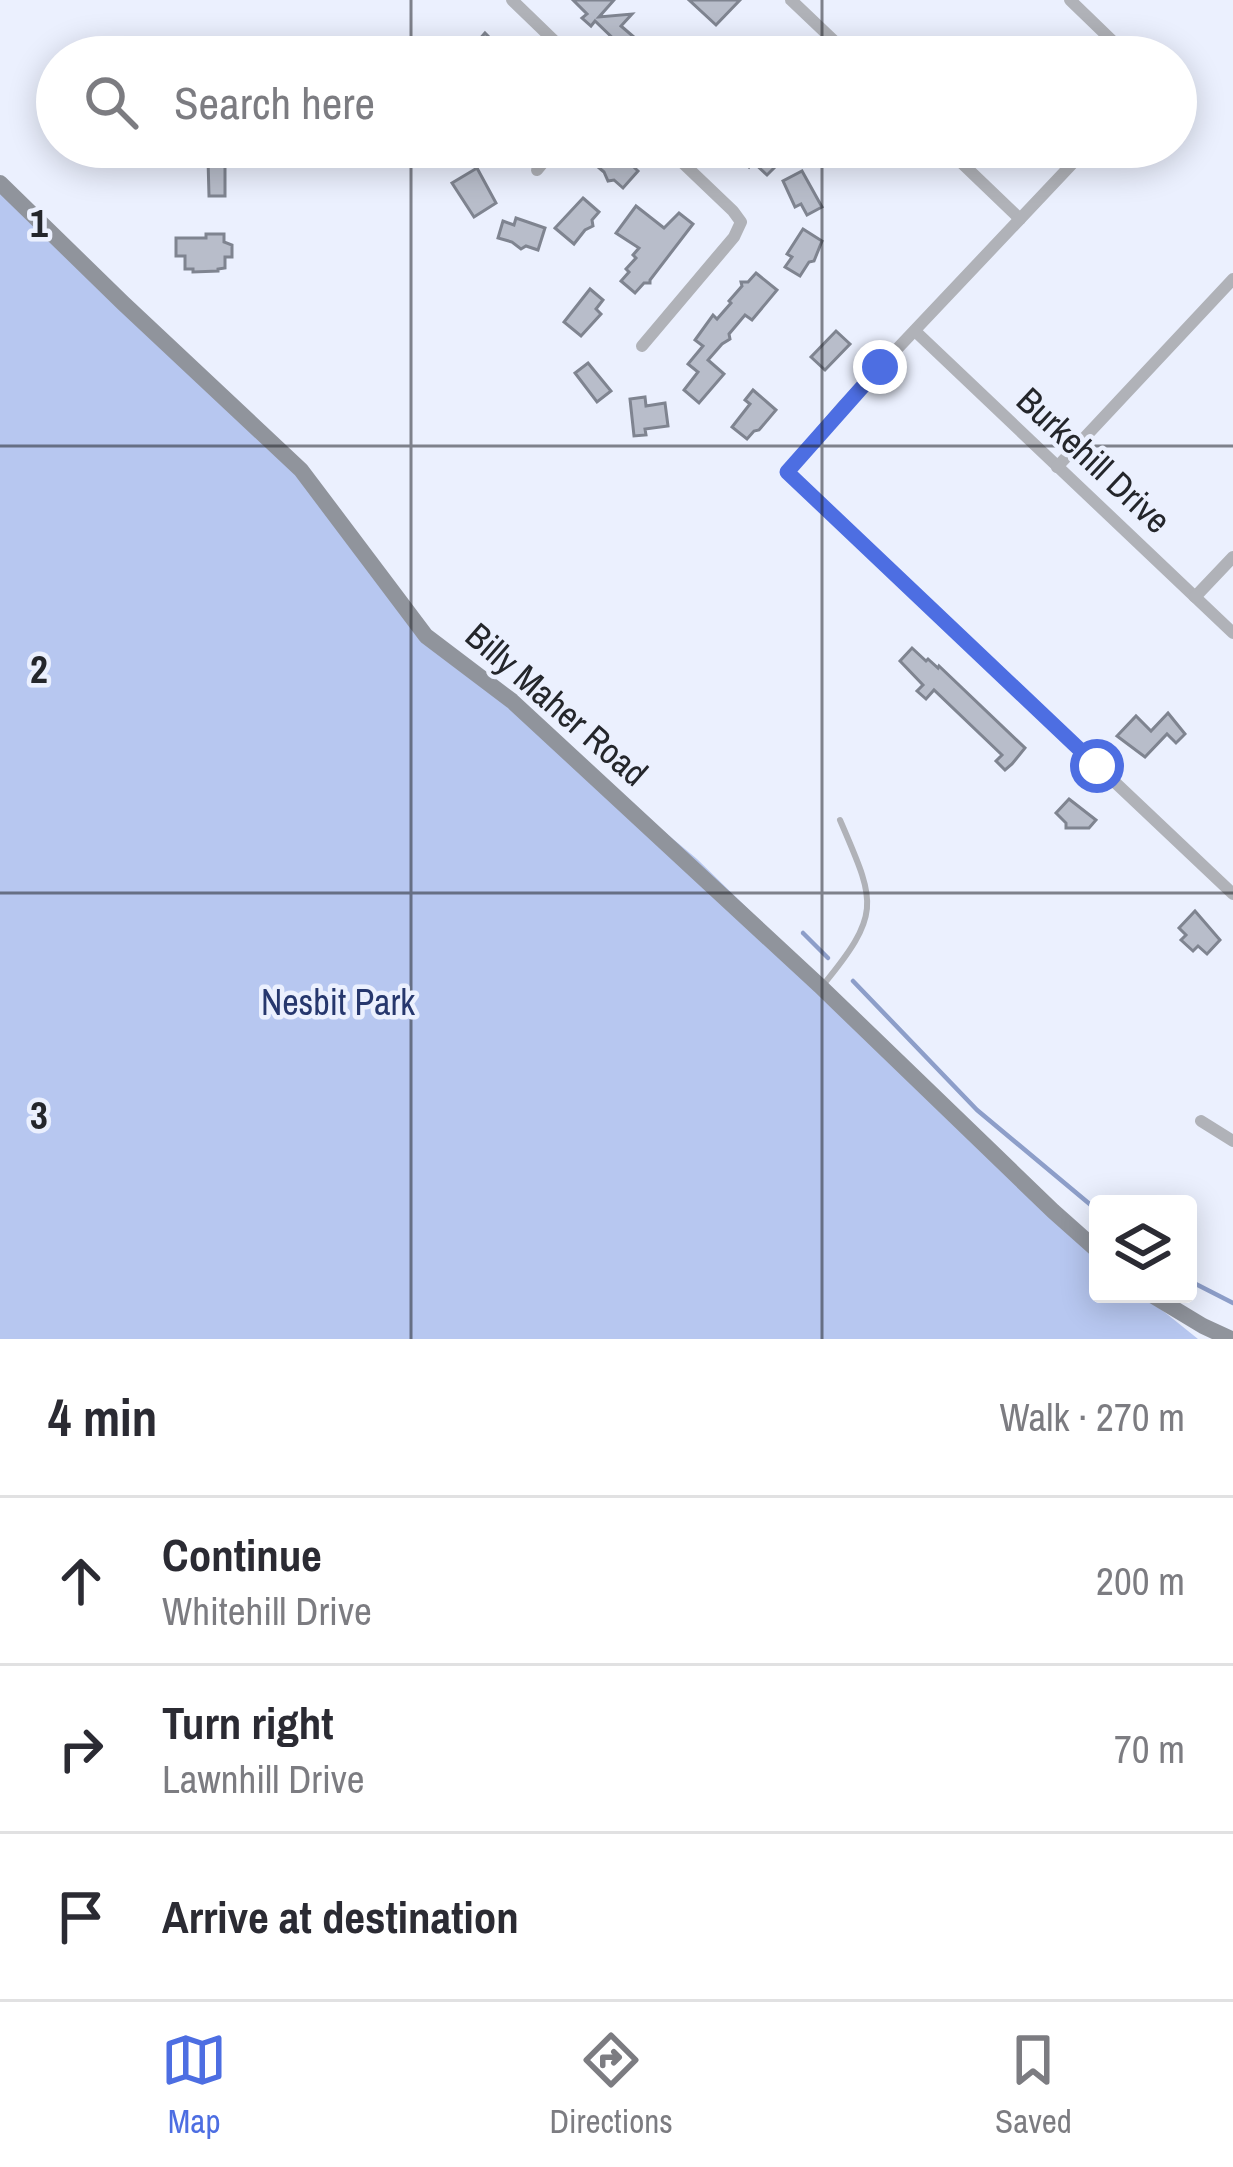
<!DOCTYPE html>
<html lang="en">
<head>
<meta charset="utf-8">
<style>
	body { margin:0; font-family:"Archivo Narrow",sans-serif; background:#f7f7f7; color:#2b2b33 }
	.controls { position:absolute; right:36px; bottom:36px; display:grid; overflow:hidden; border-radius:12px; box-shadow:0 6px 30px #0003 }
	.controls button { width:108px; height:108px; display:grid; place-items:center; padding:0; border:0; border-bottom:3px solid #e1e1e2; background:#fff; color:#2b2b33; font:60px sans-serif }
	.stop { position:absolute; width:36px; height:36px; margin:-27px; border:9px solid #4d6ee2; border-radius:50%; background:#fff }
	.stop.end { background:#4d6ee2; border-color:#fff; box-shadow:0 3px 12px #0008 }
	.list { margin:0; padding:0; list-style:none }
	h2 { display:flex; justify-content:space-between; align-items:center; height:156px; margin:0; padding:0 48px; font-size:51px }
	h2 small { font-size:39px; font-weight:400; color:#7c7c81 }
	.list li { display:grid; grid-template-columns:78px 1fr auto; gap:36px; align-items:center; box-sizing:border-box; height:168px; padding:0 48px; border-top:3px solid #e1e1e2 }
	.list b { display:block; font-size:45px; white-space:nowrap }
	.list p { margin:0; font-size:39px; white-space:nowrap; color:#7c7c81 }
	.list em { font-size:39px; font-style:normal; color:#7c7c81 }
	.icon { flex:none; width:66px; height:66px; fill:none; stroke:currentColor; stroke-width:2; stroke-linecap:round; stroke-linejoin:round }
	.map { position:relative; flex:none; width:1233px; height:1339px; overflow:hidden }
	.search { position:absolute; background:#fff; box-shadow:0 6px 30px #0003; left:36px; right:36px; top:36px; height:132px; display:flex; align-items:center; gap:30px; box-sizing:border-box; padding:0 42px; border-radius:66px; color:#7c7c81; font-size:45px }
	.sheet { height:660px; background:#fff }
	nav { display:flex; justify-content:space-around; align-items:center; box-sizing:border-box; height:168px; border-top:3px solid #e1e1e2; background:#fff; font-size:33px; color:#7c7c81 }
	nav a { display:grid; justify-items:center; gap:6px }
	nav .on { color:#4d6ee2 }
	.map>svg:first-child { display:block }
	.green { fill:#b7c7f0 }
	.lines { fill:none; stroke-linecap:round; stroke-linejoin:round }
	.stream { stroke:#8d9ec9; stroke-width:4.5 }
	.building { fill:#b8bdca; stroke:#7f8490; stroke-width:3 }
	.lane { stroke:#b0b2b8; stroke-width:6 }
	.street { stroke:#b0b2b8; stroke-width:12 }
	.secondary { stroke:#90949c; stroke-width:16 }
	.route { stroke:#4d6ee2; stroke-width:15 }
	.grid { fill:none; stroke:#24262b; stroke-width:3; stroke-opacity:0.55 }
	.labels { text-anchor:middle; stroke-width:9; stroke-linejoin:round; paint-order:stroke }
	.street-label { font-size:36px; fill:#24262b; stroke:#ebf0fe }
	.park-label { font-size:36px; fill:#26376d; stroke:#ebf0fe }
	.grid-label { font-size:39px; text-anchor:middle; font-weight:bold; fill:#24262b; stroke:#ebf0fe; stroke-width:9; stroke-linejoin:round; paint-order:stroke }
</style>
</head>
<body>
<div class="map">
<svg width="1233" height="1339" viewBox="0 0 1233 1339">
	<rect width="100%" height="100%" fill="#ebf0fe"/>
	<polygon class="green" points="0,180 313,485 417,625 697,859 1098,1251 1098,1294 1142,1294 1198,1339 0,1339"/>
	<g class="lines">
		<g class="stream">
			<polyline points="803,933 828,958"/>
			<polyline points="853,981 977,1110 1098,1211"/>
			<polyline points="1188,1280 1233,1303"/>
		</g>
	</g>
	<g class="building">
		<polygon points="573,0 614,0 599,17 632,14 621,26 648,49 647,57 627,57 619,50 622,47 595,21 591,26 582,18 587,14"/>
		<polygon points="689,0 740,0 716,25"/>
		<polygon points="485,33 498,46 503,41 514,52 510,57 478,57 470,50"/>
		<polygon points="603,147 612,155 616,150 638,171 623,188 614,180 608,181 604,172 591,161"/>
		<polygon points="728,147 770,147 783,159 767,175 753,162 749,167"/>
		<polygon points="225,158 225,196 209,196 208,159"/>
		<polygon points="477,168 496,203 474,217 452,183"/>
		<polygon points="802,171 822,207 807,215 801,204 795,207 783,181"/>
		<polygon points="583,198 599,212 592,220 593,226 585,230 574,244 555,228"/>
		<polygon points="636,206 664,228 679,213 693,224 650,280 650,283 644,283 635,293 621,281 629,272 626,269 636,258 633,255 639,248 616,233"/>
		<polygon points="516,218 545,228 538,250 526,246 521,249 512,242 498,238 503,221 514,225"/>
		<polygon points="803,229 822,241 814,261 809,262 800,276 785,267 792,257 787,254"/>
		<polygon points="206,234 224,234 224,242 232,245 232,257 225,257 225,268 218,269 218,271 193,272 193,269 185,269 185,256 176,256 176,238 206,238"/>
		<polygon points="756,273 777,290 752,320 745,315 729,334 730,339 722,344 708,360 724,374 699,403 684,390 698,372 688,364 703,346 695,340 713,315 717,319 731,303 729,301 742,286 741,282 748,282"/>
		<polygon points="590,289 603,300 596,309 601,314 581,336 564,322"/>
		<polygon points="836,331 850,344 825,370 811,357"/>
		<polygon points="588,363 611,391 597,402 575,373"/>
		<polygon points="753,390 776,410 759,430 754,431 747,439 732,427 750,404 745,400"/>
		<polygon points="645,397 646,406 665,403 668,426 645,429 646,435 634,436 630,399"/>
		<polygon points="912,648 926,661 928,659 938,668 939,666 1025,748 1012,764 1005,770 996,761 1002,755 934,690 926,699 917,691 923,685 900,661"/>
		<polygon points="1168,713 1185,734 1176,743 1167,734 1145,757 1117,736 1136,716 1151,731"/>
		<polygon points="1069,799 1096,820 1089,828 1066,828 1066,823 1056,813"/>
		<polygon points="1195,911 1220,940 1207,954 1198,946 1193,951 1181,940 1186,935 1179,928"/>
	</g>
	<g class="lines">
		<path class="lane" d="M 823,985 C 883,912 875,902 840,820"/>
		<g class="street">
			<polyline points="512,0 571,57"/>
			<polyline points="791,0 851,57"/>
			<polyline points="1070,0 1129,57"/>
			<polyline points="945,147 1020,219"/>
			<polyline points="1088,147 845,404 787,472 1233,894"/>
			<polyline points="537,170 556,147"/>
			<polyline points="915,331 1233,633"/>
			<polyline points="642,346 734,237 741,222 733,211 666,147"/>
			<polyline points="1057,467 1233,279"/>
			<polyline points="1195,597 1233,557"/>
			<polyline points="1201,1121 1233,1141"/>
		</g>
		<g class="secondary">
			<polyline points="0,183 123,303 301,470 426,636 512,701 821,987 1053,1211 1098,1251"/>
			<polyline points="1150,1294 1203,1326 1231,1339"/>
		</g>
	</g>
	<g class="lines">
		<polyline class="route" points="880,367 787,472 1097,766"/>
	</g>
	<path class="grid" d="M 411,0 L 411,57M 822,0 L 822,57M 411,147 L 411,1339M 822,147 L 822,1339M 0,446 L 1233,446M 0,893 L 1233,893"/>
	<g class="labels">
		<g class="street-label">
			<text transform="translate(1094 460) rotate(43)" y="13">Burkehill Drive</text>
			<text transform="translate(557 704) rotate(41)" y="13">Billy Maher Road</text>
		</g>
		<g class="park-label">
			<text x="338" y="1015">Nesbit Park</text>
		</g>
	</g>
	<g class="grid-label">
		<text x="39" y="237">1</text>
		<text x="39" y="683">2</text>
		<text x="39" y="1129">3</text>
	</g>
</svg>
<div class="controls">
<button><svg class="icon" aria-label="layers" viewBox="0 0 24 24"><path d="M12 4l9 5-9 5-9-5zM3 14l9 5 9-5"/></svg></button>
</div>
<div class="stop" style="left:1097px;top:766px"></div>
<div class="stop end" style="left:880px;top:367px"></div>
<div class="search"><svg class="icon" aria-label="search" viewBox="0 0 24 24"><circle cx="10" cy="10" r="6"/><path d="M15 15l6 6"/></svg>Search here</div>
</div>
<section class="sheet">
<h2>4 min<small>Walk · 270 m</small></h2>
<ul class="list">
<li><svg class="icon" aria-label="ahead" viewBox="0 0 24 24"><path d="M12 20V5M6 11l6-6 6 6"/></svg><div><b>Continue</b><p>Whitehill Drive</p></div><em>200 m</em></li>
<li><svg class="icon" aria-label="right" viewBox="0 0 24 24"><path d="M7 20v-9h11M14 6l5 5-5 5"/></svg><div><b>Turn right</b><p>Lawnhill Drive</p></div><em>70 m</em></li>
<li><svg class="icon" aria-label="arrive" viewBox="0 0 24 24"><path d="M6 21V4h12l-3 4 3 4H6"/></svg><div><b>Arrive at destination</b></div></li>
</ul>
</section>
<nav>
<a class="on"><svg class="icon" aria-label="map" viewBox="0 0 24 24"><path d="M3 6l6-2 6 2 6-2v14l-6 2-6-2-6 2zM9 4v14M15 6v14"/></svg>Map</a>
<a><svg class="icon" aria-label="directions" viewBox="0 0 24 24"><path d="M12 3l9 9-9 9-9-9zM9 14v-3h6M13 9l2 2-2 2"/></svg>Directions</a>
<a><svg class="icon" aria-label="saved" viewBox="0 0 24 24"><path d="M7 4h10v16l-5-4-5 4z"/></svg>Saved</a>
</nav>
</body>
</html>
